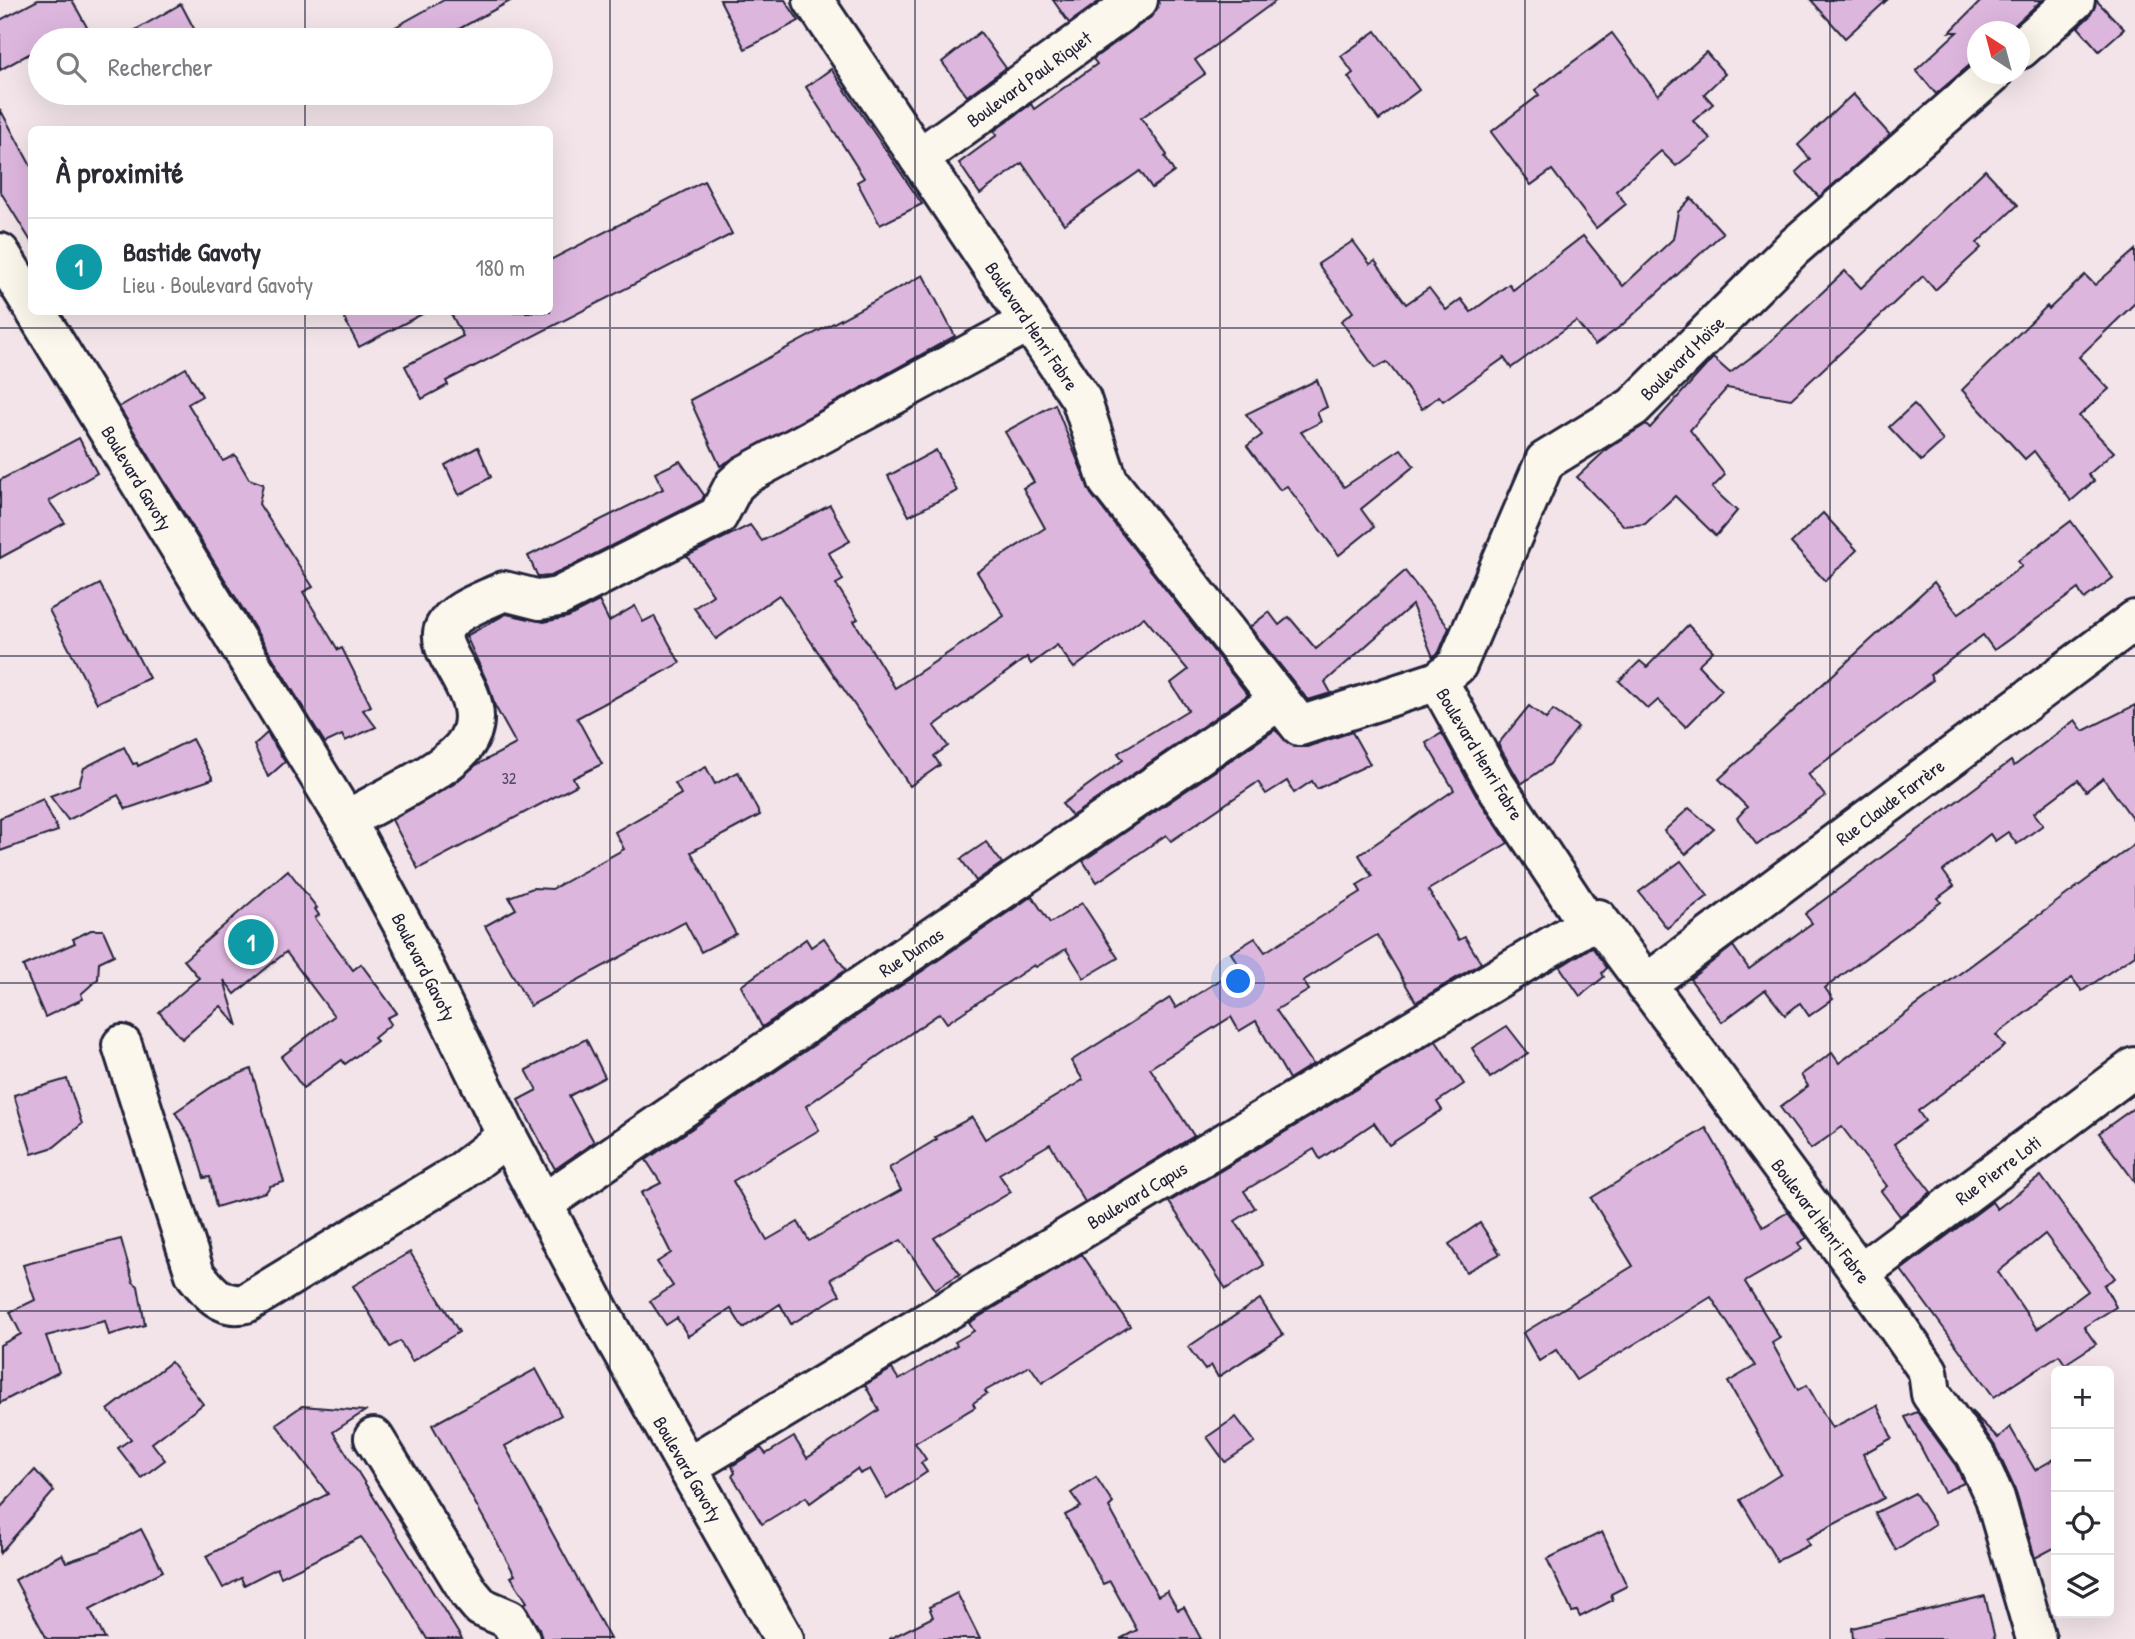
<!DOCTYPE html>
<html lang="fr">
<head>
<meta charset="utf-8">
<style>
	body { margin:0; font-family:"Patrick Hand",sans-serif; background:#f7f7f7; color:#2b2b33 }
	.controls { position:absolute; right:21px; bottom:21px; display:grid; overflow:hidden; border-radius:10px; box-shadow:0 7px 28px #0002 }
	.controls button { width:63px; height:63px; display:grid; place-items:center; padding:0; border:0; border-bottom:2px solid #e1e1e2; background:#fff; color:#2b2b33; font:35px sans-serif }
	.compass { position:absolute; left:1967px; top:21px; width:63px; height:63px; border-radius:50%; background:#fff; box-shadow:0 7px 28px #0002; rotate:324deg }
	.you { position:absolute; left:1239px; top:982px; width:24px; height:24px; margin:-18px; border:5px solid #fff; border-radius:50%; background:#1a73e8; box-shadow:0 0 0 10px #1a73e833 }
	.badge { display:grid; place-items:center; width:46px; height:46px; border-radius:50%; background:#db2777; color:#fff; font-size:23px; font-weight:700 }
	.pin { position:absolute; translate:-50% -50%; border:4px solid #fff; box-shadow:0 2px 7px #0006 }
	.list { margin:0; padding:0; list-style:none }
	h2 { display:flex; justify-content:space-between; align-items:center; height:91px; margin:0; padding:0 28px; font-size:30px }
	h2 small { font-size:23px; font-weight:400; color:#7c7c81 }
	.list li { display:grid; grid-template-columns:46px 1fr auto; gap:21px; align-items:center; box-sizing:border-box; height:98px; padding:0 28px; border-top:2px solid #e1e1e2 }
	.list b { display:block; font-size:26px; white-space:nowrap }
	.list p { margin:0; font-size:23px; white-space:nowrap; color:#7c7c81 }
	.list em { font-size:23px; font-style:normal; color:#7c7c81 }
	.icon { flex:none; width:38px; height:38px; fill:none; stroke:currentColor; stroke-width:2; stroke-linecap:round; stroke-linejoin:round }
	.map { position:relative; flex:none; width:2135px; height:1639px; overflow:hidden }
	.search { position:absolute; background:#fff; box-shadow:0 7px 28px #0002; left:28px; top:28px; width:525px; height:77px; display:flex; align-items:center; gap:18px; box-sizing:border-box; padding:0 24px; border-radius:38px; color:#7c7c81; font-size:26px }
	.panel { position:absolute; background:#fff; box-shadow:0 7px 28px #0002; left:28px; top:126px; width:525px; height:189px; border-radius:10px }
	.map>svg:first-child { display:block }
	.building { fill:#ddb6de; stroke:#22223b; stroke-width:2; fill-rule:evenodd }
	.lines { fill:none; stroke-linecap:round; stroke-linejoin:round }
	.minor-casing { stroke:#22223b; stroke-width:44 }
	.minor { stroke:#fbf7ec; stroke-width:38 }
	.grid { fill:none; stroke:#22223b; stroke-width:2; stroke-opacity:0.55 }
	.labels { text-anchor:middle; stroke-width:5; stroke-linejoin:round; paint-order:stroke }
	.number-label { font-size:16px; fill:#514764 }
	.street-label { font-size:19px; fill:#22223b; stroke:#fbf7ec }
</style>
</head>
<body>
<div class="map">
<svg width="2135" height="1639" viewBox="0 0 2135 1639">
	<rect width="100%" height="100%" fill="#f2e4e8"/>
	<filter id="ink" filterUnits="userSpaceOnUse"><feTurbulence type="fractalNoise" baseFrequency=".0143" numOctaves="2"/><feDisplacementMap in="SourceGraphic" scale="14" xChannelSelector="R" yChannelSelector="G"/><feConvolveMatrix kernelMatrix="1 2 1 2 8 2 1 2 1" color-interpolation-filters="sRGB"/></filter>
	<g filter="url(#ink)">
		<g class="building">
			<polygon points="38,0 72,0 94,40 40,40 40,48 0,70 0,20"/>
			<polygon points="444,0 512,0 439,40 372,40"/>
			<polygon points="720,0 785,0 799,21 745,49"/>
			<polygon points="1053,0 1101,0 1069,23"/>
			<polygon points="1159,0 1277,0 1195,60 1205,74 1141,118 1167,155 1165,157 1174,172 1152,188 1140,171 1064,224 1022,163 980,194 959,163 997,135 994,131 1031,104 1034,109 1097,64 1093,59 1151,17"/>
			<polygon points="1811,0 1887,0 1845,38"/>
			<polygon points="1982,0 2042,0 2007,32 1978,32 1978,58 1936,94 1916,70 1957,32 1950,32"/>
			<polygon points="2096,0 2124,29 2099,51 2078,27 2090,16"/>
			<polygon points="181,4 200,40 118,40"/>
			<polygon points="1376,31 1419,90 1379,120 1348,77 1353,73 1341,56"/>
			<polygon points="980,32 1006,68 967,96 942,62"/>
			<polygon points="1612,33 1658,95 1706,52 1725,74 1704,94 1713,104 1693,121 1711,139 1676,166 1661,151 1616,191 1626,204 1596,228 1552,170 1531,185 1491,132 1539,95 1535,90"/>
			<polygon points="831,69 922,204 880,225 857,182 864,178 806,87"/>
			<polygon points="1853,94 1890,135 1819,197 1796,172 1810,159 1798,145"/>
			<polygon points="0,109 32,168 32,243 0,191"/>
			<polygon points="1985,170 2018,205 1977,243 1981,248 1935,290 1923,276 1791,399 1727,388 1690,430 1725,475 1712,488 1737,511 1716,536 1675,496 1645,524 1624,526 1577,477 1607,449 1646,424 1650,428 1713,358 1730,373 1762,349 1845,271 1861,288"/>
			<polygon points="704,181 732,234 446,381 448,385 422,399 405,366 463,336 450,312 550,312 550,260"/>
			<polygon points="1691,198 1723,233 1621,326 1595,345 1576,321 1511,368 1504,358 1443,401 1439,396 1422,409 1387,362 1375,368 1341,321 1353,312 1318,264 1353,241 1370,264 1375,261 1406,304 1429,288 1446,310 1461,299 1471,312 1509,284 1513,290 1583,236 1623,286 1673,239 1678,212"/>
			<polygon points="2135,250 2135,303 2079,357 2109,389 2079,416 2114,452 2088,475 2094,481 2071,501 2034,451 2025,459 1962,390 2047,306 2049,309 2085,275 2095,285"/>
			<polygon points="923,275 955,336 720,466 690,400"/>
			<polygon points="341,312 426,312 359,347"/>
			<polygon points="186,368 202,396 188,404 223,461 235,455 249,479 263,484 259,504 313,587 303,592 338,650 342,648 371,706 363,710 376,727 345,741 342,735 325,743 119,407"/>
			<polygon points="1317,380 1327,407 1317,412 1321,422 1301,432 1344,487 1401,449 1414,466 1361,509 1374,527 1339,555 1287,486 1280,490 1247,446 1262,435 1246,414"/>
			<polygon points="1055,404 1091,494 1248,695 1072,816 1062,804 1123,760 1118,753 1188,710 1171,683 1188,670 1144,617 1074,668 1057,645 1031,664 1027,657 934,726 948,746 934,756 940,765 910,786 779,595 716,639 694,608 713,595 687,556 750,525 762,541 830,505 850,541 829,553 843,580 836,584 858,619 854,621 895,688 1004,616 977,572 1045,528 1023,488 1034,482 1005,432"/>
			<polygon points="1914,404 1943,441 1921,461 1889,427"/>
			<polygon points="79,438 97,473 49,501 65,523 0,558 0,480"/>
			<polygon points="478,447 491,477 459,495 445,465"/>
			<polygon points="936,450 957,491 909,516 888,476"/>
			<polygon points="680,461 704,495 702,500 551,576 538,577 528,556 663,489 655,473"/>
			<polygon points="1823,513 1857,550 1825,581 1791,543"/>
			<polygon points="2071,521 2113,578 2084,599 2078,589 1994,650 1983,635 1930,675 1933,680 1808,774 1825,796 1757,845 1737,818 1747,807 1719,779 1934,582 1958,614 2022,566 2018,561"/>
			<polygon points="1405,571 1449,628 1439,652 1433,657 1412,605 1325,682 1331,693 1308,700 1250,627 1269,612 1279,625 1289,617 1316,649"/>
			<polygon points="100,584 149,678 97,703 49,610"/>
			<polygon points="599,601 609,621 635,606 643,622 654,616 680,663 577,718 602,764 573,778 577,785 418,869 392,820 454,784 476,765 516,744 495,706 489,686 466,636 506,614 544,622 568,617"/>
			<polygon points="1688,625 1713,651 1698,665 1722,690 1686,727 1658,700 1648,709 1619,681 1640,661 1647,667"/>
			<polygon points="2135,705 2135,822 2103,778 2086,791 2078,780 2034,813 2043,825 2017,844 2008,832 1995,841 1990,834 1943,871 1954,886 1938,898 1941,902 1825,988 1833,999 1809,1016 1800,1003 1785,1015 1765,990 1722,1022 1690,979 1733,946 1749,969 1812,923 1805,914 2011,761 2014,766 2075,720 2083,731"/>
			<polygon points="1529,706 1546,719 1553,710 1578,727 1550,764 1521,784 1498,744"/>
			<polygon points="1275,730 1294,747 1307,747 1352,732 1370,764 1317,789 1312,781 1294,793 1287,781 1266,794 1258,782 1171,841 1166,835 1097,882 1083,861"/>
			<polygon points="267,733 285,762 268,777 254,745"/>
			<polygon points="1442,733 1474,792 1508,843 1428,890 1459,940 1465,937 1481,963 1416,1002 1377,935 1345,954 1303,981 1309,990 1276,1010 1313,1064 1289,1079 1256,1021 1239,1031 1231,1017 1150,1068 1194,1136 1085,1202 1050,1144 999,1174 1011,1192 934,1238 960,1274 935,1289 901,1240 831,1279 840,1295 791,1324 780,1304 743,1328 731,1309 688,1336 677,1318 666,1325 650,1301 673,1286 657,1262 671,1253 641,1193 661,1183 646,1160 1032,896 1050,923 1082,903 1118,958 1084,978 1066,949 1036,967 1034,965 947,1023 940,1013 806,1106 819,1130 733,1181 767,1240 798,1222 809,1241 901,1190 889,1168 937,1139 935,1137 972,1117 985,1139 1083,1080 1071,1061 1170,998 1176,1008 1240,967 1231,953 1255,938 1265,952 1361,892 1357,885 1372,876 1359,855 1454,790 1426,743"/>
			<polygon points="192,739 213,779 126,809 118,795 68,820 50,796 79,785 84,768 124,747 133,764 137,763 138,766"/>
			<polygon points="706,767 715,784 738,772 760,815 691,852 736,934 701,952 685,922 530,1006 485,926 516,909 509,897 533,888 552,889 624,849 615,832 681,794 675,783"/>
			<polygon points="43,799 58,831 0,851 0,818"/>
			<polygon points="1689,808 1714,829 1686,854 1664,831"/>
			<polygon points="986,842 1002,863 976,881 961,859"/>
			<polygon points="2135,844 2135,955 2082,991 2072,978 1996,1035 2005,1046 1918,1111 1925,1121 1894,1144 1931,1192 1900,1216 1881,1191 1887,1186 1842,1127 1811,1149 1780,1107 1808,1086 1801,1075 1832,1053 1839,1063"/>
			<polygon points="1681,861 1708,896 1667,928 1639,892"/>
			<polygon points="288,870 317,908 315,909 319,915 315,918 353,970 361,964 397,1013 387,1018 391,1024 374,1038 377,1041 345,1064 342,1060 303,1088 281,1057 334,1016 286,952 235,994 224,980 238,1026 221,1006 182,1039 159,1012 199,978 184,960"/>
			<polygon points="91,930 103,930 114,955 99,962 98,979 81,994 83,999 45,1017 23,966 75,943 73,939"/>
			<polygon points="824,938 846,970 762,1027 741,986 806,939 811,947"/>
			<polygon points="1592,947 1607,968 1602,973 1604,977 1580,996 1560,967"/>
			<polygon points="1507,1026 1528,1053 1490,1078 1472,1048"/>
			<polygon points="586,1039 605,1077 569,1096 594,1142 555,1169 518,1100 537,1090 526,1070"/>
			<polygon points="1436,1041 1464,1084 1437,1102 1442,1110 1389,1145 1374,1123 1320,1159 1314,1149 1244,1191 1255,1208 1235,1221 1264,1265 1226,1289 1169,1202"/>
			<polygon points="251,1069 284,1182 270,1186 266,1192 216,1207 210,1177 204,1178 193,1142 175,1112 219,1082"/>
			<polygon points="67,1079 82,1124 54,1147 32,1154 14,1095"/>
			<polygon points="2135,1107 2135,1182 2099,1133"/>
			<polygon points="1706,1128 1763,1227 1788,1212 1807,1238 1798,1243 1802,1249 1745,1282 1780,1338 1772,1343 1798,1390 1807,1385 1832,1428 1877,1405 1892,1438 1863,1454 1884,1498 1806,1539 1809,1545 1777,1561 1740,1500 1781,1474 1728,1382 1755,1366 1711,1297 1576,1380 1556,1350 1539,1361 1523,1333 1633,1266 1591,1198"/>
			<path d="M 2041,1176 L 2115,1278 L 2104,1285 L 2116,1307 L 2084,1327 L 2096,1344 L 2065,1364 L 2059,1355 L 1994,1397 L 1901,1270 L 1992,1202 L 1997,1209 ZM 2045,1234 L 2088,1291 L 2037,1329 L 1998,1272 Z"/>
			<polygon points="1480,1223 1500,1254 1466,1272 1449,1244"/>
			<polygon points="121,1239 133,1282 138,1286 145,1325 109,1335 105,1321 46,1336 59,1372 0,1403 0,1345 21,1334 10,1312 35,1300 23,1265"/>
			<polygon points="410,1252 459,1332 412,1361 400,1341 390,1347 353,1286"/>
			<polygon points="1082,1254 1130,1326 1042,1383 1030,1366 985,1391 987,1394 973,1403 975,1407 915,1443 926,1459 921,1463 927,1472 887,1499 870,1469 860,1474 857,1469 810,1503 806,1497 762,1524 732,1476 735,1473 732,1466 761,1448 766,1454 794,1437 807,1458 879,1410 865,1385 892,1369 899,1380 957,1345 955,1342 974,1331 969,1323"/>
			<polygon points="1260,1299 1283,1335 1218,1377 1211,1365 1205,1370 1188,1347"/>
			<polygon points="171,1362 203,1404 152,1443 165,1460 141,1478 118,1448 131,1439 108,1410"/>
			<polygon points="536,1369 561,1415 505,1446 610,1639 542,1639 539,1628 523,1604 527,1602 511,1577 515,1575 432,1425"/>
			<polygon points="302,1406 365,1411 333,1432 462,1639 427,1639 390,1577 361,1537 281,1577 277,1568 244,1585 241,1578 223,1588 206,1556 328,1494 276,1424"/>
			<polygon points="1971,1411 1998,1438 2010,1427 2035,1470 2056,1458 2056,1547 2035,1558 2015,1489 1995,1446"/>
			<polygon points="1917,1412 1956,1466 1964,1483 1944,1492 1905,1417"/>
			<polygon points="1236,1417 1255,1442 1225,1462 1207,1437"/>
			<polygon points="35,1470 54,1491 0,1553 0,1508"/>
			<polygon points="1096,1477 1113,1503 1109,1507 1158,1596 1167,1591 1178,1610 1184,1607 1201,1639 1120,1639 1137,1630 1110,1581 1103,1584 1065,1515 1081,1507 1071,1493"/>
			<polygon points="1915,1493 1935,1524 1896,1550 1875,1513"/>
			<polygon points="141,1529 163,1571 90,1609 105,1639 47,1639 15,1580 62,1554 66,1562 100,1551"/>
			<polygon points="1602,1532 1627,1586 1611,1594 1613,1600 1580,1617 1577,1611 1572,1612 1547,1559"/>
			<polygon points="957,1593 980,1639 889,1639 933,1617 929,1607"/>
			<polygon points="1985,1596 1995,1639 1853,1639 1852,1628"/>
		</g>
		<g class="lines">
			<defs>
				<g id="minor">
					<polyline points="813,0 1081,399 1108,481 1300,726 1438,681 1493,781 1588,924 1598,919 1860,1273 1928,1371 1931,1394 1975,1455 1995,1498 2036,1639"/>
					<polyline points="2020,49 2075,0"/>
					<polyline points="919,158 1138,0"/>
					<polyline points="0,253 32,305"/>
					<polyline points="36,312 346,820 409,936 507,1136 601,1314 784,1639"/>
					<polyline points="1438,681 1457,665 1545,461 1633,407 1793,248 1992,74"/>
					<path d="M 346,820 C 376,803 445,771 464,746 C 499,700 430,655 445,627 C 454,610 487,600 504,591 L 540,600 L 558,597 L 718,516 L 734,485 L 745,475 L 1029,322"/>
					<polyline points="1645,985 2135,620"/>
					<path d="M 122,1045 L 195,1274 C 209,1292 222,1309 246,1303 L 461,1172 L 507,1136"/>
					<polyline points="544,1203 1278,701"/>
					<polyline points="1860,1273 2135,1067"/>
					<polyline points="374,1438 470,1594 481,1607 509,1619 520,1639"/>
					<polyline points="687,1467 1588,924"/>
				</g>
			</defs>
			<use href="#minor" class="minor-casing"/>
			<use href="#minor" class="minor"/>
		</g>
	</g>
	<path class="grid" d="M 305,0 L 305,40M 610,0 L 610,1639M 915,0 L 915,1639M 1220,0 L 1220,1639M 1525,0 L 1525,1639M 1830,0 L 1830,1639M 305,93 L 305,130M 305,312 L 305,1639M 0,328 L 2135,328M 0,656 L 2135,656M 0,983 L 2135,983M 0,1311 L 2135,1311"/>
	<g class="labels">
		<g class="number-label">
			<text x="509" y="784">32</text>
		</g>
		<g class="street-label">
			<text transform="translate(1029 79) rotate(-36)" y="7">Boulevard Paul Riquet</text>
			<text transform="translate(1032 326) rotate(56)" y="7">Boulevard Henri Fabre</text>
			<text transform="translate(1682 358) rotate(-45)" y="7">Boulevard Moïse</text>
			<text transform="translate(137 478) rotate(59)" y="7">Boulevard Gavoty</text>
			<text transform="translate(1480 754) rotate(59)" y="7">Boulevard Henri Fabre</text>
			<text transform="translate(1890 802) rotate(-37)" y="7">Rue Claude Farrère</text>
			<text transform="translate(911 952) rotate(-34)" y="7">Rue Dumas</text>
			<text transform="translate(424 967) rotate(63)" y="7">Boulevard Gavoty</text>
			<text transform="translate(1998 1170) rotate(-37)" y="7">Rue Pierre Loti</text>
			<text transform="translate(1137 1195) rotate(-31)" y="7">Boulevard Capus</text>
			<text transform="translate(1821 1221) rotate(53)" y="7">Boulevard Henri Fabre</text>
			<text transform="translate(688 1469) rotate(60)" y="7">Boulevard Gavoty</text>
		</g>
	</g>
</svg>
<div class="controls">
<button>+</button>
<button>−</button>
<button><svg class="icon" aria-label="locate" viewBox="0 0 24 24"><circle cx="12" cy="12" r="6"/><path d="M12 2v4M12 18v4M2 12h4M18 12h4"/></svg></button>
<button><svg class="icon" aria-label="layers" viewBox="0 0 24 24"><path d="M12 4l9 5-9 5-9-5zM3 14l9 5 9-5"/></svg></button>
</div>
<svg class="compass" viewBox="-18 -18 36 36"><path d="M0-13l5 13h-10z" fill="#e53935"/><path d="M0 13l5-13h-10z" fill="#7c7c81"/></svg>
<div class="you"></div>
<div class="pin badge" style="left:251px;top:942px;background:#0f9aa8">1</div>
<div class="search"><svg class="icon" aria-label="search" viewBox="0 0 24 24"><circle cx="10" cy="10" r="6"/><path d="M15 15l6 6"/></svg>Rechercher</div>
<section class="panel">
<h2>À proximité<small></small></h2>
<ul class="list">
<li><span class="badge" style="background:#0f9aa8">1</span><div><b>Bastide Gavoty</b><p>Lieu · Boulevard Gavoty</p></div><em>180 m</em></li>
</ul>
</section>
</div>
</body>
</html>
